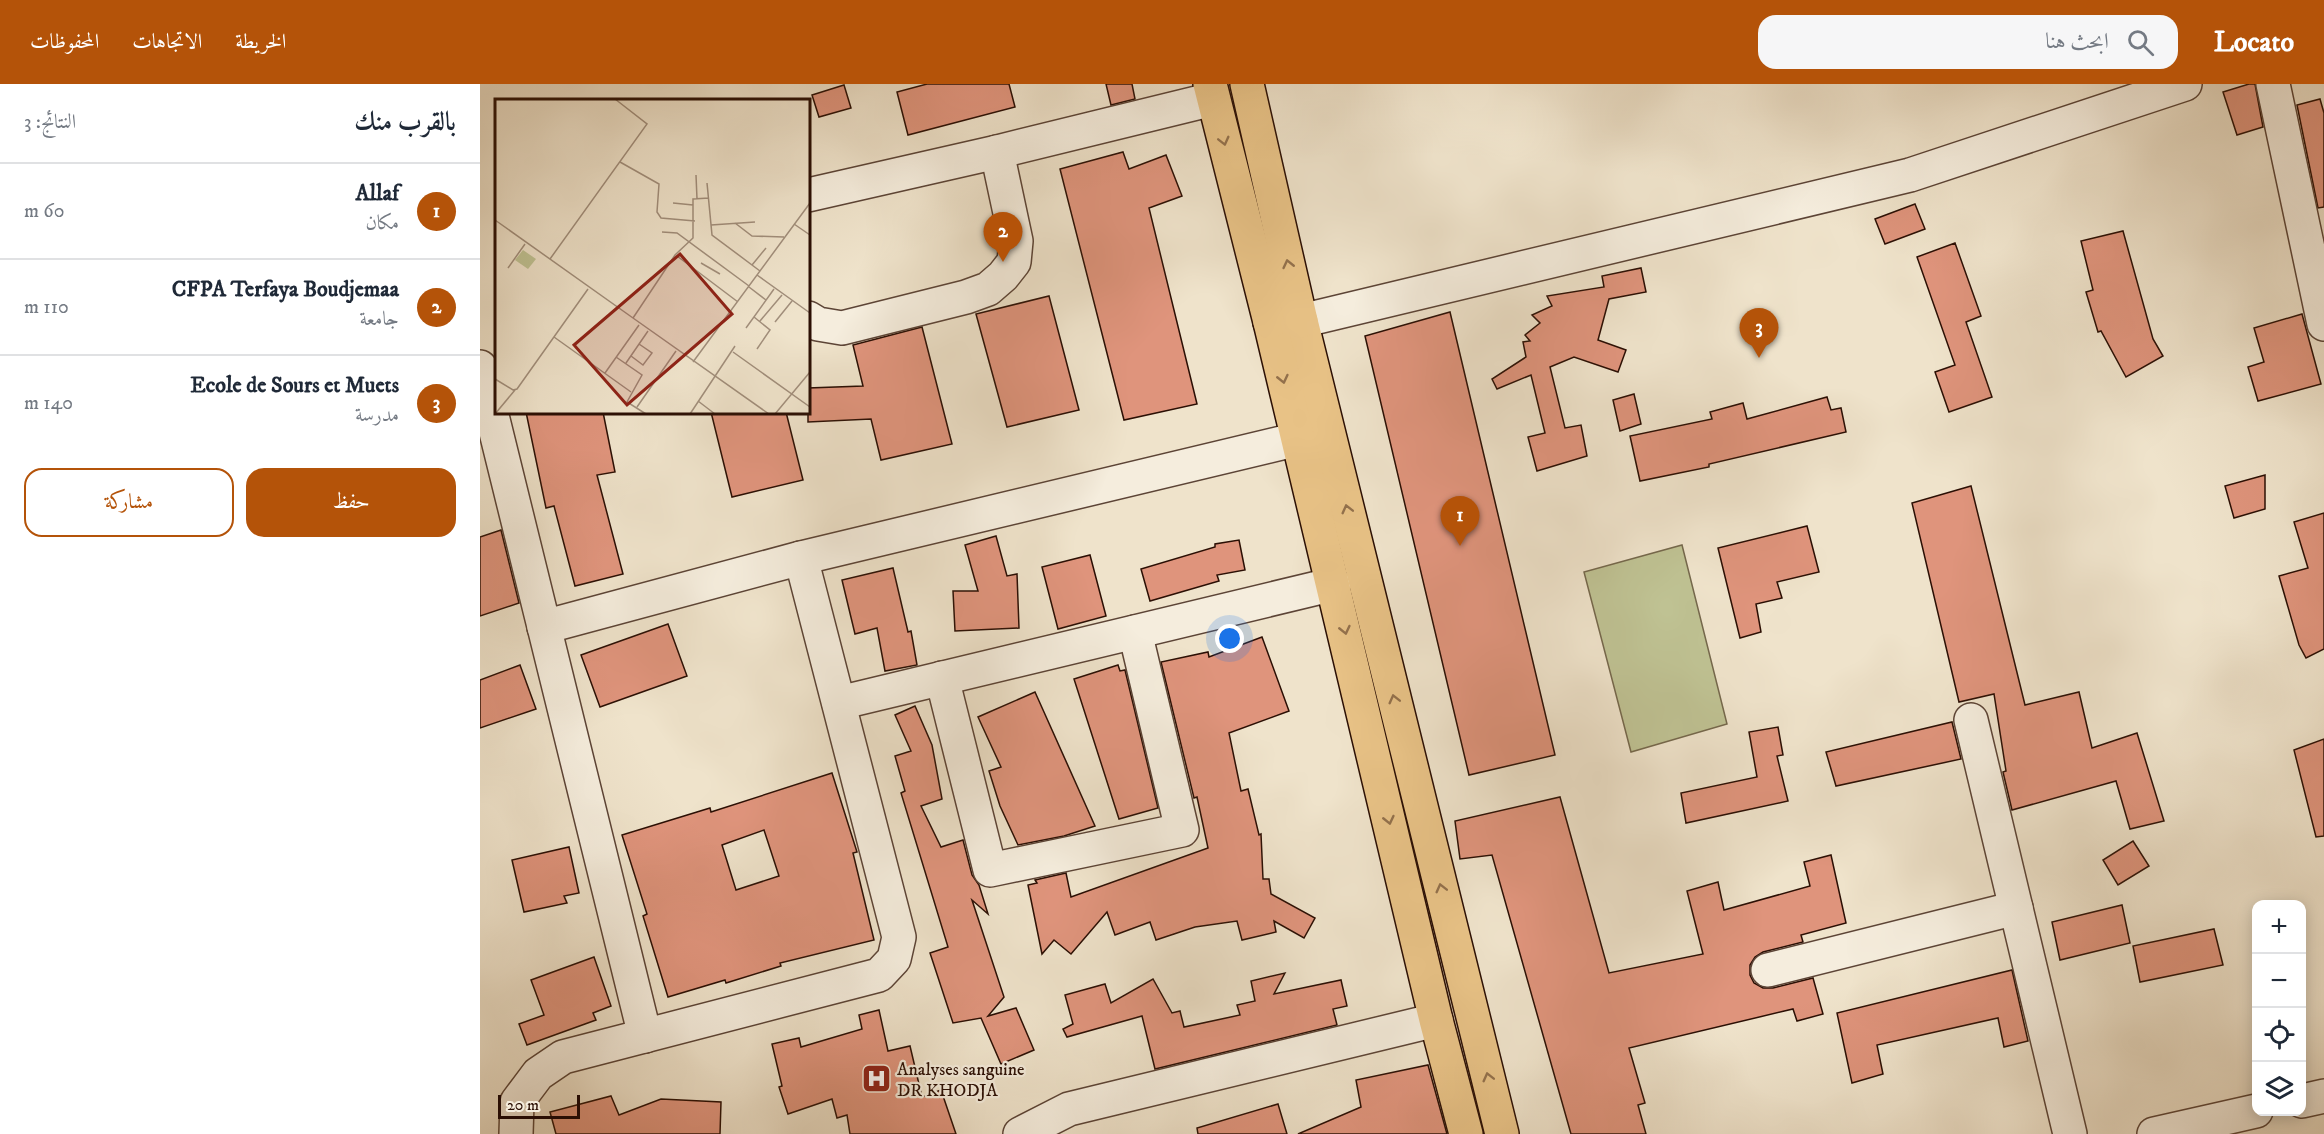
<!DOCTYPE html>
<html lang="ar">
<head>
<meta charset="utf-8">
<style>
	body { margin:0; font-family:"IM FELL DW Pica",Amiri,serif; background:#f6f6f7; color:#1f2937; direction:rtl }
	.controls { position:absolute; right:18px; bottom:18px; display:grid; overflow:hidden; border-radius:12px; box-shadow:0 3px 15px #0003 }
	.controls button { width:54px; height:54px; display:grid; place-items:center; padding:0; border:0; border-bottom:2px solid #e0e1e3; background:#fff; color:#1f2937; font:30px sans-serif }
	.scale { position:absolute; left:18px; bottom:15px; width:82px; box-sizing:border-box; padding-left:6px; border:3px solid #2b0f04; border-top:0; font-size:16px; line-height:21px; white-space:nowrap; color:#2b0f04; -webkit-text-stroke:4px #f5eddd; paint-order:stroke }
	.you { position:absolute; left:750px; top:555px; width:21px; height:21px; margin:-15px; border:4px solid #fff; border-radius:50%; background:#1a73e8; box-shadow:0 0 0 9px #1a73e833 }
	.badge { display:grid; place-items:center; width:39px; height:39px; border-radius:50%; background:#b45309; color:#fff; font-size:20px; font-weight:700 }
	.pin { position:absolute; translate:-50% -50px; filter:drop-shadow(0 2px 3px #0008) }
	.pin::after { content:''; position:absolute; top:32px; width:21px; height:18px; background:inherit; clip-path:polygon(0 0,100% 0,50% 100%) }
	.list { margin:0; padding:0; list-style:none }
	h2 { display:flex; justify-content:space-between; align-items:center; height:78px; margin:0; padding:0 24px; font-size:26px }
	h2 small { font-size:20px; font-weight:400; color:#747a83 }
	.list li { display:grid; grid-template-columns:39px 1fr auto; gap:18px; align-items:center; box-sizing:border-box; height:96px; padding:0 24px; border-top:2px solid #e0e1e3 }
	.list b { display:block; font-size:22px; white-space:nowrap }
	.list p { margin:0; font-size:20px; white-space:nowrap; color:#747a83 }
	.list em { font-size:20px; font-style:normal; color:#747a83 }
	.actions { display:flex; gap:12px; padding:18px 24px }
	.actions a { flex:1; padding:14px 0; border:2px solid #b45309; border-radius:18px; text-align:center; font-size:21px; color:#b45309 }
	.actions .main { background:#b45309; color:#fff }
	.icon { flex:none; width:33px; height:33px; fill:none; stroke:currentColor; stroke-width:2; stroke-linecap:round; stroke-linejoin:round }
	.map { position:relative; flex:none; width:1844px; height:1050px; overflow:hidden; direction:ltr }
	header { display:flex; align-items:center; gap:36px; box-sizing:border-box; height:84px; padding:0 30px; background:#b45309; color:#fff }
	header strong { font-size:28px }
	nav { display:flex; gap:33px; margin-inline-start:auto; font-size:21px }
	.search { width:420px; height:54px; background:#f6f6f7; display:flex; align-items:center; gap:15px; box-sizing:border-box; padding:0 21px; border-radius:18px; color:#747a83; font-size:22px }
	main { display:flex }
	aside { flex:1; background:#fff }
	.map>svg:first-child { display:block }
	.green { fill:#bfc293; stroke:#75684c; stroke-width:1.5 }
	.building { fill:#df947c; stroke:#2b0f04; stroke-width:1.5; fill-rule:evenodd }
	.lines { fill:none; stroke-linecap:round; stroke-linejoin:round }
	.minor-casing { stroke:#5c4436; stroke-width:36 }
	.major-casing { stroke:#2b0f04; stroke-width:36 }
	.highway-casing { stroke:#2b0f04; stroke-width:36 }
	.minor { stroke:#f5eddd; stroke-width:33 }
	.major { stroke:#e8c286; stroke-width:33 }
	.highway { stroke:#e8c286; stroke-width:33 }
	.oneway { stroke:#93714c }
	.labels { text-anchor:middle; stroke-width:4.5; stroke-linejoin:round; paint-order:stroke }
	.poi-label { font-size:18px; fill:#2b0f04; stroke:#f5eddd; text-anchor:start }
	.inset-road { fill:none; stroke:#a18e7b; stroke-width:1.5 }
	.view { fill:#8f2418; fill-opacity:0.15; stroke:#8f2418; stroke-width:3 }
	.inset-edge { fill:none; stroke:#2b0f04; stroke-width:3 }
</style>
</head>
<body>
<header>
<strong>Locato</strong>
<div class="search"><svg class="icon" aria-label="search" viewBox="0 0 24 24"><circle cx="10" cy="10" r="6"/><path d="M15 15l6 6"/></svg>ابحث هنا</div>
<nav><a>الخريطة</a><a>الاتجاهات</a><a>المحفوظات</a></nav>
</header>
<main>
<div class="map">
<svg width="1844" height="1050" viewBox="0 0 1844 1050">
	<rect width="100%" height="100%" fill="#efe3cb"/>
	<filter id="stains"><feTurbulence type="fractalNoise" baseFrequency=".00333" numOctaves="4"/><feColorMatrix values="0 0 0 0 .2 0 0 0 0 .09 0 0 0 0 .02 0 0 0 .5 -.17"/></filter>
	<radialGradient id="worn" r=".72"><stop offset=".6" stop-color="#630" stop-opacity="0"/><stop offset="1" stop-color="#630" stop-opacity=".3"/></radialGradient>
	<polygon class="green" points="1202,461 1247,640 1151,668 1104,488"/>
	<g class="building">
		<polygon points="447,0 529,0 535,23 428,51 417,8"/>
		<polygon points="626,0 652,0 655,15 631,21"/>
		<polygon points="1769,0 1775,0 1783,43 1757,51 1743,8"/>
		<polygon points="364,1 371,24 339,33 332,11"/>
		<polygon points="1840,15 1844,29 1844,123 1838,124 1817,21"/>
		<polygon points="643,68 649,85 686,71 702,112 669,124 717,320 644,336 580,85"/>
		<polygon points="1435,120 1445,145 1405,160 1395,135"/>
		<polygon points="1643,147 1673,255 1683,272 1646,293 1621,247 1618,248 1606,208 1613,206 1601,157"/>
		<polygon points="1475,159 1501,232 1486,238 1512,313 1469,328 1455,288 1475,281 1437,173"/>
		<polygon points="1161,184 1166,208 1129,215 1118,256 1146,266 1138,288 1094,273 1070,283 1085,344 1101,341 1107,372 1057,387 1048,353 1065,349 1051,291 1017,305 1012,295 1046,273 1043,258 1050,257 1045,251 1060,239 1052,231 1072,222 1067,212 1124,203 1122,192"/>
		<polygon points="569,212 599,326 527,343 496,230"/>
		<polygon points="970,228 1075,671 989,691 885,252"/>
		<polygon points="1822,230 1841,300 1778,317 1768,283 1784,278 1774,244"/>
		<polygon points="442,243 472,360 401,376 391,335 328,338 328,304 383,302 373,261"/>
		<polygon points="1154,310 1161,340 1140,347 1133,316"/>
		<polygon points="1347,313 1351,326 1361,324 1366,348 1229,380 1229,383 1160,397 1150,352 1232,335 1230,328 1263,319 1267,335"/>
		<polygon points="46,328 123,328 135,388 117,391 143,490 95,502 74,422 66,424"/>
		<polygon points="231,328 306,328 323,396 252,413"/>
		<polygon points="1785,391 1785,425 1754,434 1745,402"/>
		<polygon points="1491,402 1545,621 1599,608 1612,664 1657,649 1684,737 1650,745 1636,697 1532,726 1523,688 1526,687 1514,610 1479,618 1432,419"/>
		<polygon points="1844,429 1844,565 1826,574 1819,561 1799,492 1828,484 1814,438"/>
		<polygon points="1327,442 1339,488 1297,498 1302,514 1276,520 1281,548 1260,554 1238,464"/>
		<polygon points="21,446 39,519 0,532 0,453"/>
		<polygon points="516,452 527,492 537,490 539,544 475,547 473,507 498,507 485,461"/>
		<polygon points="759,456 765,486 737,491 739,497 670,517 661,485 735,463 735,460"/>
		<polygon points="610,471 626,532 578,545 562,483"/>
		<polygon points="413,484 428,548 431,547 437,581 405,587 397,544 375,550 362,496"/>
		<polygon points="188,540 207,592 120,623 101,571"/>
		<polygon points="782,553 809,627 749,649 761,707 768,705 779,751 781,750 783,795 789,795 791,810 835,834 824,854 794,837 796,848 762,856 757,837 715,843 676,856 670,838 635,851 627,828 591,870 574,856 562,870 548,801 557,799 555,796 586,789 591,813 728,764 717,713 714,714 681,578 728,568 729,573"/>
		<polygon points="40,581 56,625 0,644 0,596"/>
		<polygon points="638,581 640,587 645,586 678,724 639,735 594,595"/>
		<polygon points="555,608 615,742 584,752 538,761 520,722 509,687 521,683 498,633"/>
		<polygon points="435,622 452,661 462,715 441,722 461,763 483,756 492,791 499,801 508,830 492,816 524,913 508,932 536,924 554,966 521,980 501,934 473,939 450,869 468,863 421,709 425,707 415,672 431,667 415,631"/>
		<polygon points="1472,638 1481,675 1356,702 1346,668"/>
		<polygon points="1298,643 1303,671 1297,672 1308,717 1206,739 1201,709 1277,693 1269,648"/>
		<polygon points="1844,655 1844,752 1836,753 1814,666"/>
		<path d="M 352,689 L 377,768 L 373,769 L 394,856 L 300,879 L 301,882 L 246,899 L 245,896 L 188,913 L 163,832 L 167,830 L 142,751 L 230,724 L 231,728 ZM 284,746 L 299,792 L 256,806 L 242,761 Z"/>
		<polygon points="1080,713 1129,889 1223,870 1207,807 1238,798 1244,826 1330,802 1324,778 1351,771 1366,839 1321,851 1323,858 1283,868 1275,873 1270,881 1270,891 1274,899 1283,904 1293,904 1333,894 1343,930 1317,937 1313,925 1149,964 1165,1019 1158,1021 1166,1050 1091,1050 1012,771 980,775 975,737"/>
		<polygon points="1653,757 1669,782 1638,801 1623,776"/>
		<polygon points="89,763 99,809 84,812 87,819 44,828 32,776"/>
		<polygon points="1642,821 1650,859 1580,876 1572,838"/>
		<polygon points="1734,845 1743,881 1660,898 1653,862"/>
		<polygon points="114,873 131,922 113,929 116,936 47,961 39,940 64,931 51,896"/>
		<polygon points="1532,886 1548,957 1524,963 1518,934 1397,961 1403,990 1372,999 1357,929"/>
		<polygon points="805,889 794,910 861,896 867,922 853,925 857,941 675,985 662,932 587,953 583,945 593,940 585,911 625,900 631,919 673,895 692,929 700,927 704,943 760,931 757,921 775,917 771,897"/>
		<polygon points="399,926 408,967 430,962 442,1013 461,1006 476,1050 370,1050 367,1031 357,1034 352,1015 308,1030 299,1003 302,1002 292,960 319,954 321,963 382,945 379,931"/>
		<polygon points="948,981 967,1050 818,1050 881,1023 876,996"/>
		<polygon points="131,1012 139,1031 181,1015 241,1018 240,1050 76,1050 70,1028"/>
		<polygon points="798,1020 807,1050 718,1050 717,1044"/>
	</g>
	<g class="lines">
		<defs>
			<g id="minor">
				<polyline points="1793,0 1844,240"/>
				<polyline points="328,111 517,68 733,15"/>
				<polyline points="328,234 338,240 362,244 486,213 508,205 523,192 534,178 536,157 517,68"/>
				<polyline points="821,237 1430,91 1705,0"/>
				<polyline points="0,283 165,952"/>
				<polyline points="64,543 321,474 818,355"/>
				<polyline points="462,594 510,786 702,746 655,548"/>
				<polyline points="359,619 854,500"/>
				<polyline points="1491,636 1590,1050"/>
				<polyline points="1288,886 1536,824"/>
				<polyline points="1822,1017 1844,1012"/>
				<polyline points="36,1050 37,1018 58,990 83,973 399,891 414,875 419,853 321,474"/>
				<polyline points="540,1050 589,1025 956,936"/>
				<polyline points="1674,1050 1776,1027"/>
			</g>
			<g id="major">
				<polyline points="821,237 1022,1050"/>
				<polyline points="790,238 956,936 986,1050"/>
			</g>
			<g id="highway">
				<polyline points="730,0 790,238"/>
				<polyline points="767,0 821,237"/>
			</g>
		</defs>
		<use href="#minor" class="minor-casing"/>
		<use href="#major" class="major-casing"/>
		<use href="#highway" class="highway-casing"/>
		<use href="#minor" class="minor"/>
		<use href="#major" class="major"/>
		<use href="#highway" class="highway"/>
	</g>
	<defs><path id="oneway-chevron" d="M-2-3.5L2.5 0L-2 3.5" fill="none" stroke-width="1.6" stroke-linecap="round" stroke-linejoin="round" transform="scale(1.5)"/></defs>
	<g class="oneway">
		<use href="#oneway-chevron" transform="translate(744 57) rotate(76)"/>
		<use href="#oneway-chevron" transform="translate(808 180) rotate(-103)"/>
		<use href="#oneway-chevron" transform="translate(803 295) rotate(77)"/>
		<use href="#oneway-chevron" transform="translate(867 425) rotate(-104)"/>
		<use href="#oneway-chevron" transform="translate(865 546) rotate(77)"/>
		<use href="#oneway-chevron" transform="translate(914 615) rotate(-104)"/>
		<use href="#oneway-chevron" transform="translate(909 736) rotate(77)"/>
		<use href="#oneway-chevron" transform="translate(961 804) rotate(-104)"/>
		<use href="#oneway-chevron" transform="translate(1008 993) rotate(-104)"/>
	</g>
	<defs>
		<symbol id="hospital-square" viewBox="-11 -11 22 22"><rect x="-9" y="-9" width="18" height="18" rx="4" fill="#8f2418" stroke="#f5eddd"/><path d="M-5-5h3v3.5h4V-5h3V5h-3V1.5h-4V5h-3Z" fill="#fff"/></symbol>
	</defs>
	<g fill-rule="evenodd">
		<use href="#hospital-square" x="380" y="978" width="33" height="33"/>
	</g>
	<g class="labels">
		<g class="poi-label">
			<text x="417" y="991">Analyses sanguine<tspan x="417" dy="21">DR KHODJA</tspan></text>
		</g>
	</g>
	<g transform="translate(15 15)">
		<rect width="315" height="315" fill="#efe3cb"/>
		<path d="M 28,151 L 41,160 L 33,170 L 20,161 Z" fill="#bfc293"/>
		<path class="inset-road" d="M 125,63 L 164,85 L 162,113 L 166,119 L 200,122M 201,76 L 202,100M 212,84 L 217,136 L 265,172M 178,104 L 198,106M 0,121 L 138,219M 240,124 L 257,137 L 289,138M 299,125 L 315,136M 216,126 L 260,123M 167,133 L 182,134 L 254,187M 182,157 L 243,203M 55,160 L 152,25 L 120,0M 206,164 L 225,175M 257,166 L 271,149M 13,169 L 30,145M 262,176 L 315,214M 254,188 L 271,201M 259,218 L 275,231 L 262,250M 138,219 L 180,156 L 198,139 L 198,100 L 214,99M 138,219 L 274,315M 265,222 L 287,196M 280,223 L 297,202M 251,229 L 279,190M 59,238 L 136,293M 238,253 L 315,308M 136,257 L 148,266 L 157,254 L 144,245M 121,258 L 147,276 L 132,303 L 151,315M 198,263 L 315,104M 131,264 L 153,232M 110,274 L 144,226M 0,280 L 18,291 L 22,290 L 93,190M 203,302 L 220,315M 142,308 L 181,252M 0,315 L 20,291M 195,315 L 240,247M 280,315 L 315,273"/>
		<path class="view" d="M 185,155 L 237,215 L 132,306 L 79,246 Z"/>
		<rect width="315" height="315" class="inset-edge"/>
	</g>
	<rect width="100%" height="100%" filter="url(#stains)"/>
	<rect width="100%" height="100%" fill="url(#worn)"/>
</svg>
<div class="controls">
<button>+</button>
<button>−</button>
<button><svg class="icon" aria-label="locate" viewBox="0 0 24 24"><circle cx="12" cy="12" r="6"/><path d="M12 2v4M12 18v4M2 12h4M18 12h4"/></svg></button>
<button><svg class="icon" aria-label="layers" viewBox="0 0 24 24"><path d="M12 4l9 5-9 5-9-5zM3 14l9 5 9-5"/></svg></button>
</div>
<div class="scale">20 m</div>
<div class="you"></div>
<div class="pin badge" style="left:980px;top:462px">1</div>
<div class="pin badge" style="left:523px;top:178px">2</div>
<div class="pin badge" style="left:1279px;top:274px">3</div>
</div>
<aside>
<h2>بالقرب منك<small>النتائج: 3</small></h2>
<ul class="list">
<li><span class="badge">1</span><div><b>Allaf</b><p>مكان</p></div><em>60 m</em></li>
<li><span class="badge">2</span><div><b>CFPA Terfaya Boudjemaa</b><p>جامعة</p></div><em>110 m</em></li>
<li><span class="badge">3</span><div><b>Ecole de Sours et Muets</b><p>مدرسة</p></div><em>140 m</em></li>
</ul>
<div class="actions"><a class="main">حفظ</a><a>مشاركة</a></div>
</aside>
</main>
</body>
</html>
